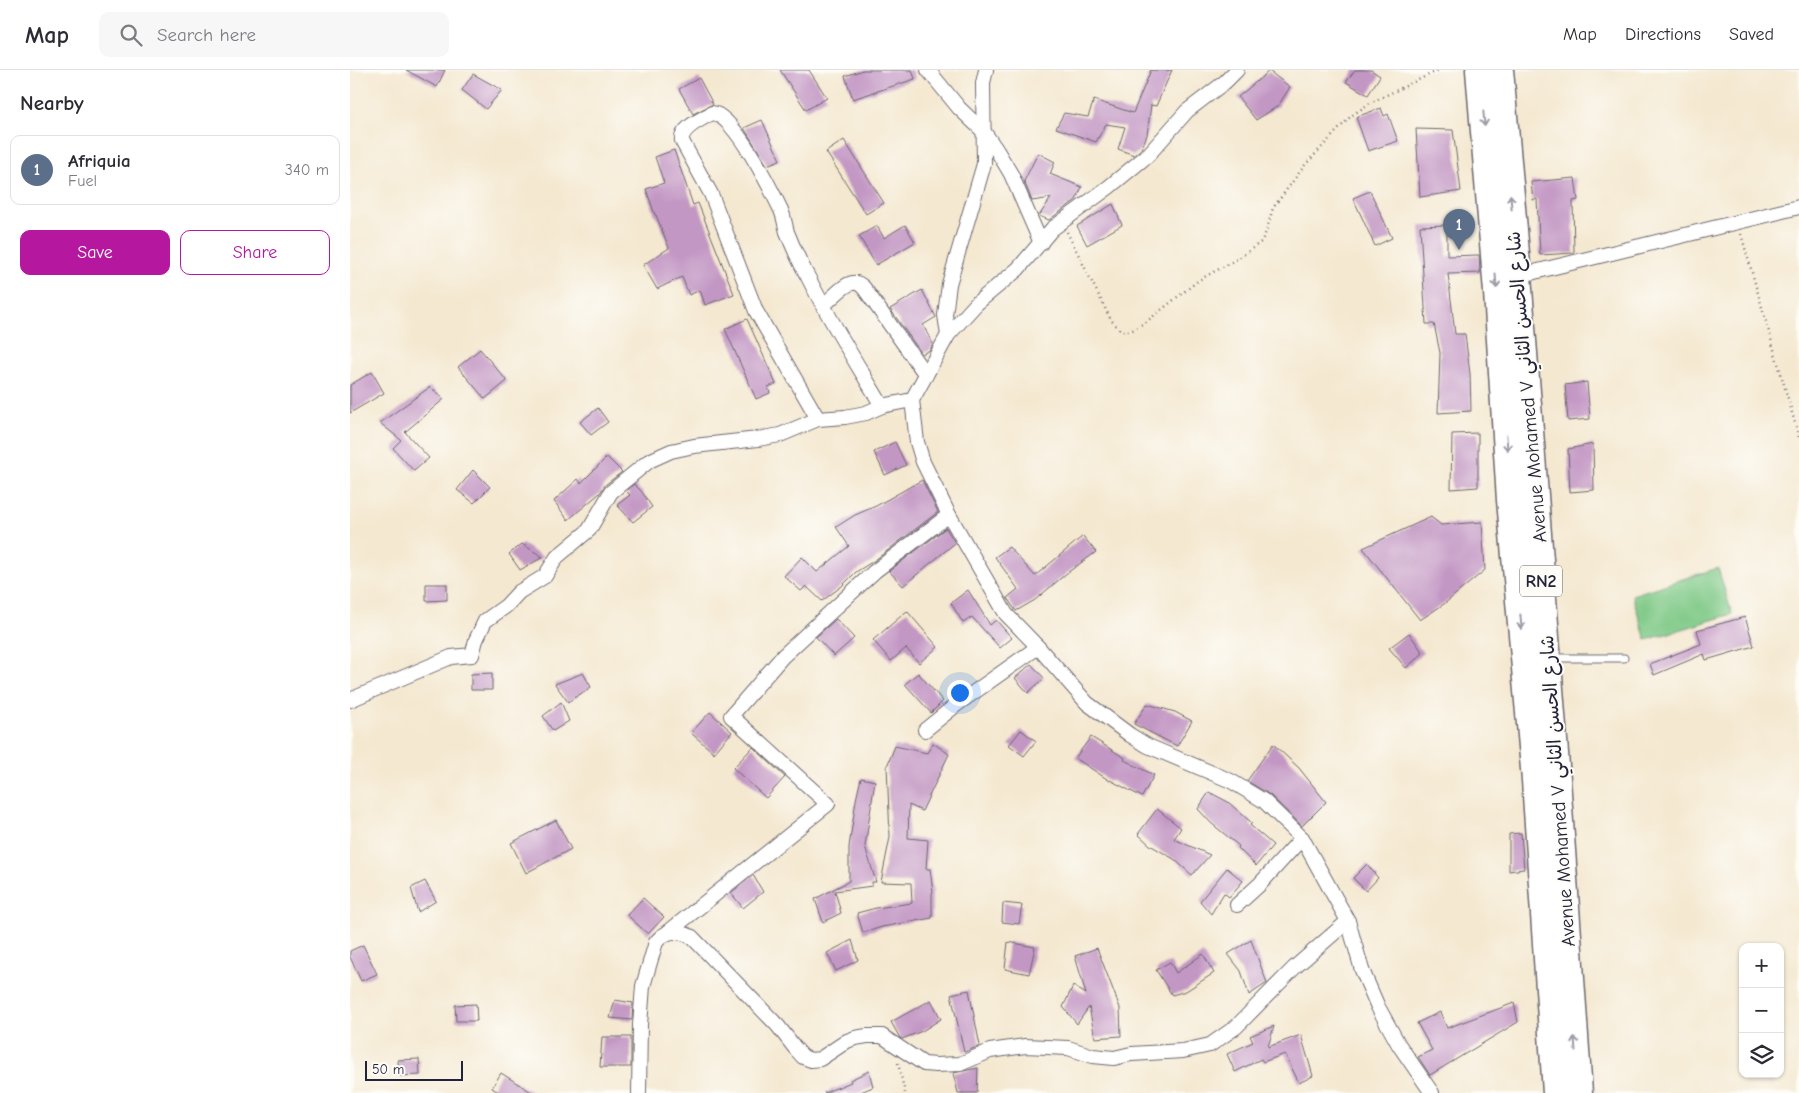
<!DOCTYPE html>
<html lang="en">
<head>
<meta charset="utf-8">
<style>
	body { margin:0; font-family:"Comic Neue","Playpen Sans Arabic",sans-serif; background:#f7f7f7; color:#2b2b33 }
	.controls { position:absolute; right:15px; bottom:15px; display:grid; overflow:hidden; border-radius:10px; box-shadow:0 1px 4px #0004 }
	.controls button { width:45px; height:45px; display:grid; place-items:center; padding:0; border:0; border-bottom:1px solid #e1e1e2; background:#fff; color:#2b2b33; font:25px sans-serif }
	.scale { position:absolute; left:15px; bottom:12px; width:98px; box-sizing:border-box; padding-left:5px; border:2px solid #22223b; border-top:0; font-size:14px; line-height:18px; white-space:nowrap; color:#22223b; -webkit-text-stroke:4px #fdfcf7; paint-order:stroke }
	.you { position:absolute; left:609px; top:622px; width:18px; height:18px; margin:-12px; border:4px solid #fff; border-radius:50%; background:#1a73e8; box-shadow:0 0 0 8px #1a73e833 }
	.badge { display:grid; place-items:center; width:32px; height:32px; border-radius:50%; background:#b5179e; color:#fff; font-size:16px; font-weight:700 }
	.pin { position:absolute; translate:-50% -41px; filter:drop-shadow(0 1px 2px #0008) }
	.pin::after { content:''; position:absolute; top:26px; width:18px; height:15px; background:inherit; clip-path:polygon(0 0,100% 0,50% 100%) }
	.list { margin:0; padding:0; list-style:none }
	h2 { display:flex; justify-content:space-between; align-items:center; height:65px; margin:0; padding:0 20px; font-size:21px }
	h2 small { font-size:16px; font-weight:400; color:#7c7c81 }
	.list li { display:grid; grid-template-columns:32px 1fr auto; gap:15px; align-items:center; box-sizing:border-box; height:70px; margin:0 10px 10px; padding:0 10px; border:1px solid #e1e1e2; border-radius:10px }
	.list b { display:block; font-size:19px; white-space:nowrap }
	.list p { margin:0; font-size:16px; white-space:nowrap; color:#7c7c81 }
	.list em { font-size:16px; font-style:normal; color:#7c7c81 }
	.actions { display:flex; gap:10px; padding:15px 20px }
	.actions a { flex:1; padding:11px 0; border:1px solid #b5179e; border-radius:10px; text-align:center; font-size:18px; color:#b5179e }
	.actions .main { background:#b5179e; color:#fff }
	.icon { flex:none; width:28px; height:28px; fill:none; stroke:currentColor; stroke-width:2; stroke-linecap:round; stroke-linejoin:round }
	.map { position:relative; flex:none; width:1449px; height:1023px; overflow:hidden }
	header { display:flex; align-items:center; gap:30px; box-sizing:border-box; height:70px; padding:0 25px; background:#fff; border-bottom:1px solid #e1e1e2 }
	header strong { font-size:24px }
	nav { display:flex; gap:28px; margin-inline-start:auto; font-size:18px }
	.search { width:350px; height:45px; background:#f7f7f7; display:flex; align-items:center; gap:12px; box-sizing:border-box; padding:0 18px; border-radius:10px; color:#7c7c81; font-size:19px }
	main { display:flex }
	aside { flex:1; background:#fff }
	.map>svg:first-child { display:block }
	.green { fill:#7fc987; stroke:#507661 }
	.building { fill:#c397c4 }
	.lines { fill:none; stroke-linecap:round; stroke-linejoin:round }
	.lane-casing { stroke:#6c676f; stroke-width:9 }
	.street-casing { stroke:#6c676f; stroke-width:16 }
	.highway-casing { stroke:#6c676f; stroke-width:29 }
	.path { stroke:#6c676f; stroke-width:2.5; stroke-dasharray:1 4; stroke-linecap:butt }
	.lane { stroke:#fff; stroke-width:7 }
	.street { stroke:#fff; stroke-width:14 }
	.highway { stroke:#fff; stroke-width:26 }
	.oneway { stroke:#9c9ca7 }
	.labels { text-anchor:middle; stroke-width:4; stroke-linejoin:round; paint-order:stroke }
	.shield { fill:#fdfcf7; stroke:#646373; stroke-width:1 }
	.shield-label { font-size:18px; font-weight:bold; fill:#22223b }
	.street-label { font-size:19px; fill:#22223b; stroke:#fdfcf7 }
</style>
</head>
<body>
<header>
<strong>Map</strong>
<div class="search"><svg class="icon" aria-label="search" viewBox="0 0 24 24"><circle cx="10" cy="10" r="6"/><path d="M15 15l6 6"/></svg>Search here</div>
<nav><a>Map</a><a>Directions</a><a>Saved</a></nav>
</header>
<main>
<aside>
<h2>Nearby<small></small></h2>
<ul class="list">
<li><span class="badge" style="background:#5c6f8a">1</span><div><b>Afriquia</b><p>Fuel</p></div><em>340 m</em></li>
</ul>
<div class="actions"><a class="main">Save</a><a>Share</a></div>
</aside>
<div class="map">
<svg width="1449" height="1023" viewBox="0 0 1449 1023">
	<rect width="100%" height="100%" fill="#fdfcf7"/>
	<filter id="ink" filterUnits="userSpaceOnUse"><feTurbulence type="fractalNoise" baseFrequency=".02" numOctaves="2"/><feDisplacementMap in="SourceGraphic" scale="10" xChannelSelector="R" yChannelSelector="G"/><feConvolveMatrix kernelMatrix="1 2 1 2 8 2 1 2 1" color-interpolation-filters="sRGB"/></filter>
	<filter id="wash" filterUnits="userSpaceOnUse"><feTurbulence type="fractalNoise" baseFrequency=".0096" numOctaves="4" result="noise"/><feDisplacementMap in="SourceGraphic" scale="20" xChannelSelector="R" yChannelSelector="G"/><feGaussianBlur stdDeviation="1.12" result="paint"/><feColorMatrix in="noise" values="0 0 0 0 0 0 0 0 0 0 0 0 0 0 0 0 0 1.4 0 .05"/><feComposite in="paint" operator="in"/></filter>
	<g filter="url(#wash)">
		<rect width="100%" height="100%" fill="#f4e8d0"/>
		<polygon class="green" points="1368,498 1382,544 1296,570 1282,525"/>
		<g id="blocks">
			<g class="building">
				<polygon points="56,0 95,0 87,17"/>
				<polygon points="430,0 459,0 477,28 456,40"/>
				<polygon points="513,0 562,0 565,9 503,29 495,6"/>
				<polygon points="801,0 822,0 806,36 801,35 797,65 791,79 784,85 768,79 775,57 756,54 746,72 706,58 714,43 738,47 744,30 783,43"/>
				<polygon points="1005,0 1021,0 1030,6 1018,25 996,12"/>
				<polygon points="919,1 940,17 928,36 906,50 888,27"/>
				<polygon points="123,4 152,20 136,39 112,20"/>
				<polygon points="349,8 363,34 343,44 329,19"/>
				<polygon points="1031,38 1034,46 1038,44 1048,71 1018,81 1006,47"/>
				<polygon points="412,50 430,90 417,95 394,58"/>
				<polygon points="1066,59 1103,60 1111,121 1070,127"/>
				<polygon points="494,70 534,133 516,144 476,82"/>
				<polygon points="324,80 343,135 348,133 384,224 355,235 350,220 339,225 332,207 307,219 293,195 319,178 306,145 305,145 296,119 314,113 305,87"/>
				<polygon points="688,83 705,92 700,104 732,117 726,130 699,150 689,146 701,128 682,131 674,111"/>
				<polygon points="1225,108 1228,130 1223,131 1224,183 1190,185 1187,129 1183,130 1181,112"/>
				<polygon points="1020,121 1042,168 1025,176 1003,128"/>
				<polygon points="763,134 772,155 737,175 727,156"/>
				<polygon points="555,155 565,172 526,195 509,166 527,156 534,168"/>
				<polygon points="1097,155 1097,186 1129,185 1130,203 1098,204 1105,264 1115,264 1120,304 1121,341 1088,343 1090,283 1084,254 1076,254 1070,156"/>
				<polygon points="572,220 586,247 573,255 583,274 580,280 572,284 540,239"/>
				<polygon points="397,249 426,314 418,317 420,323 406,329 375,259"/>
				<polygon points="130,279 157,311 135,329 108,297"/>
				<polygon points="22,302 34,323 0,343 0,315"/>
				<polygon points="1237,312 1240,349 1218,351 1215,315"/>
				<polygon points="80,317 94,329 55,362 79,388 64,401 43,378 51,370 30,353"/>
				<polygon points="248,338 258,352 241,365 230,352"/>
				<polygon points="1128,363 1128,417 1101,419 1102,364"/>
				<polygon points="545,372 556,395 535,405 524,382"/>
				<polygon points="1243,374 1244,420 1220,422 1218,379"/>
				<polygon points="257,387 272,402 255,415 250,423 218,450 204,431 228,409 231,413"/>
				<polygon points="123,400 140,417 124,433 107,420"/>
				<polygon points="572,410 588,442 525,490 506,502 492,516 472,531 456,516 451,521 434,506 452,487 467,502 499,476 486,457 505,445 526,436"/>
				<polygon points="284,414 292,422 302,437 283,452 267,435 280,425 276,421"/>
				<polygon points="1081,447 1091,455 1132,452 1135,500 1094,534 1070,550 1013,478"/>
				<polygon points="596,458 605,473 553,516 539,501"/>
				<polygon points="733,466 746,482 717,503 685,530 666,541 657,528 668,519 645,487 659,477 685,506"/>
				<polygon points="172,474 193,487 170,500 159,484"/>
				<polygon points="76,514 97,514 97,530 76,531"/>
				<polygon points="618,520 640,555 646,550 662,568 650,578 622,547 613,553 601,533"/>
				<polygon points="557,541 588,577 569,593 556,578 541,591 523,570"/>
				<polygon points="1395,547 1404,576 1356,590 1354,584 1304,605 1300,594 1351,574 1347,560"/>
				<polygon points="486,549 504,568 484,586 466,567"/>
				<polygon points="1059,563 1073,583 1056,598 1039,578"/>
				<polygon points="681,594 694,608 678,623 665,608"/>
				<polygon points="142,603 142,620 121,620 121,604"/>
				<polygon points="233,603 241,617 218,632 205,614"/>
				<polygon points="568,603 593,631 581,643 555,614"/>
				<polygon points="211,632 219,651 203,661 193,646"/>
				<polygon points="797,634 825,642 842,651 827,676 784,654"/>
				<polygon points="360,642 382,662 364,683 341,663"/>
				<polygon points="671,660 686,671 674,686 659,675"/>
				<polygon points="741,667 775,688 774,690 804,705 792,727 760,710 760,711 725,688"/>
				<polygon points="583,673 599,684 572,741 559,735 558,768 578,770 576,799 580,799 583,822 582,823 582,848 532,857 513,863 507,843 526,838 562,833 561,813 531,812 540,767 537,696 545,676 577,683"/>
				<polygon points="923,674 949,698 976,732 952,756 920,725 897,711"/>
				<polygon points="403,677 435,707 416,728 383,698"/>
				<polygon points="511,708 525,711 515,776 526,812 522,812 522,816 485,821 491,843 473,852 465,829 499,811 499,777 506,730"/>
				<polygon points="859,722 878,732 902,753 900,755 923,775 906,796 888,778 889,776 861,753 848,739"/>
				<polygon points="807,739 831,758 824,769 860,785 842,805 824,789 800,775 788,764"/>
				<polygon points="206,750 221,779 176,803 161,773"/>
				<polygon points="1171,763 1174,799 1159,801 1159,764"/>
				<polygon points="1017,794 1028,808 1016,821 1003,808"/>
				<polygon points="877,798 893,811 879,827 874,823 861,844 850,831"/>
				<polygon points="403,805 413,822 393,838 381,823"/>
				<polygon points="75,811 86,831 68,842 61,818"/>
				<polygon points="293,828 314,847 298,864 277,845"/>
				<polygon points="653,833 672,835 669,854 652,852"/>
				<polygon points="502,870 508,890 486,901 477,883"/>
				<polygon points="901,870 917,913 899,925 891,901 878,884"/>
				<polygon points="658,872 685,877 679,904 655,899"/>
				<polygon points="13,875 27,904 11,911 0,887 0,881"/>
				<polygon points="747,878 770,938 771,966 745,968 739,937 727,954 713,937 723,916 736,924 725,886"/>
				<polygon points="853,884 864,903 836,921 822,925 806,900 820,892 826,903"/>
				<polygon points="619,920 630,976 614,982 601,924"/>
				<polygon points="265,930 283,933 282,950 260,948"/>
				<polygon points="581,930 591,949 572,961 552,969 550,968 541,952"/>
				<polygon points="1164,933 1168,952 1080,1005 1068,987 1082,980 1067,953 1090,942 1097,958"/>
				<polygon points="126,934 127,951 106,951 105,935"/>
				<polygon points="924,956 918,977 951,965 963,1006 949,1013 935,984 913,992 911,989 885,1002 877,984 903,972 900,966"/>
				<polygon points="252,967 281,967 281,997 250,997"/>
				<polygon points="69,989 70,1005 49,1006 48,990"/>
				<polygon points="628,998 627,1023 608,1023 603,1003"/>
				<polygon points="519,1001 523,1017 508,1023 474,1023 501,1012 500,1010"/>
				<polygon points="151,1003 183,1023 150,1023 142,1018"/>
			</g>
		</g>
	</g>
	<g filter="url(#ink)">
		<use href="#blocks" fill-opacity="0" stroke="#6c676f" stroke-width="1"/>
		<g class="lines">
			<defs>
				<polyline id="lane" points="1202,588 1274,588"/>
				<g id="street">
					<polyline points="578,0 609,38 634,62 646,79 661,104 691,173"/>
					<polyline points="887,0 875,12 837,41 798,85 759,117 702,159 668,199 627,233 598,265 562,330 567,372 573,392 599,445 656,544 688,577 737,633 780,665 798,676 881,711 914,731 952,768 998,851 1012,900 1028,937 1049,975 1082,1023"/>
					<polyline points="1168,206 1449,137"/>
					<path d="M 473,236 C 480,230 494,214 503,213 C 507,212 511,215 514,218 L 576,305"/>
					<polyline points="598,265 595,245 599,214 634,94 633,13 636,0"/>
					<path d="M 468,349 L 406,241 L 361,124 L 332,71 C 330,58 352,49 362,43 C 383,43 422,121 431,140 C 434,147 435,155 437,162 C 443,177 450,193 458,207 C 480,251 507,294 532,336"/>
					<polyline points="0,630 101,587 122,585 126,570 135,551 156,536 169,522 195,506 207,487 239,460 261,422 299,391 321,381 344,376 408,369 430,365 468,349 495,347 516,343 532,336 562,330"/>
					<polyline points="575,660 606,635 688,577"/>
					<polyline points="887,835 910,814 952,768"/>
					<polyline points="317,863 478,734 381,646 433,586 525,501 599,445"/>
					<path d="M 289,1023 L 290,955 L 293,916 L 306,872 C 317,859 328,860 342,867 L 428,956 L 445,978 L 453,987 L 461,990 L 470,989 L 497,971 L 505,968 L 517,966 L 532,966 L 574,994 L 586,995 L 610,994 L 640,981 L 675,976 L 718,978 L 743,986 L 764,988 L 781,984 L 833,981 L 860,975 L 886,957 L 944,898 L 998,851"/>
				</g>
				<g id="highway">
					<polyline points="1129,0 1147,222 1160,430 1185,710 1206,1023"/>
					<polyline points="1150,0 1168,206 1207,709 1229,1023"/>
				</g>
			</defs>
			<use href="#lane" class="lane-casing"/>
			<use href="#street" class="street-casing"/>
			<use href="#highway" class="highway-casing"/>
			<g class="path">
				<polyline points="717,162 761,250 771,261 781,261 796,252 849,210 889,188 911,172 916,162 923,138 955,95 1001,46 1020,33 1089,0"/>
				<polyline points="1391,164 1449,367"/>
				<polyline points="548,993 555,1023"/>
			</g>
			<use href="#lane" class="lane"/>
			<use href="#street" class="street"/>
			<use href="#highway" class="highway"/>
		</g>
		<defs><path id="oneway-shaft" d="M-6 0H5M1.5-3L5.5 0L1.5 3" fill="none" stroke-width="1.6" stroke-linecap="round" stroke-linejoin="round" transform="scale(1.25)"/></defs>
		<g class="oneway">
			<use href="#oneway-shaft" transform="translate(1134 49) rotate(85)"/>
			<use href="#oneway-shaft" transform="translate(1161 132) rotate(-95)"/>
			<use href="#oneway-shaft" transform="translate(1146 211) rotate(86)"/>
			<use href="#oneway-shaft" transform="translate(1157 373) rotate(86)"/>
			<use href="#oneway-shaft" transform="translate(1171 552) rotate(85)"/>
			<use href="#oneway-shaft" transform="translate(1225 974) rotate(-94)"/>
		</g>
	</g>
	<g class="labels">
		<rect class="shield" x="1170" y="495.5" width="42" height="31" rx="4"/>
		<g class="shield-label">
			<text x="1191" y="517">RN2</text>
		</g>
		<g class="street-label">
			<text transform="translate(1176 317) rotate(-95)" y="7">Avenue Mohamed V شارع الحسن الثاني</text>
			<text transform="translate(1207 721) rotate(-94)" y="7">Avenue Mohamed V شارع الحسن الثاني</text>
		</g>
	</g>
</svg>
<div class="controls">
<button>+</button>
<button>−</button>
<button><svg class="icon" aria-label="layers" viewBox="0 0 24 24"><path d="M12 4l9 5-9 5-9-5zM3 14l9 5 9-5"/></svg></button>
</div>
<div class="scale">50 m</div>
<div class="you"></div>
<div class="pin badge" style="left:1109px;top:180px;background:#5c6f8a">1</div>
</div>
</main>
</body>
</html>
